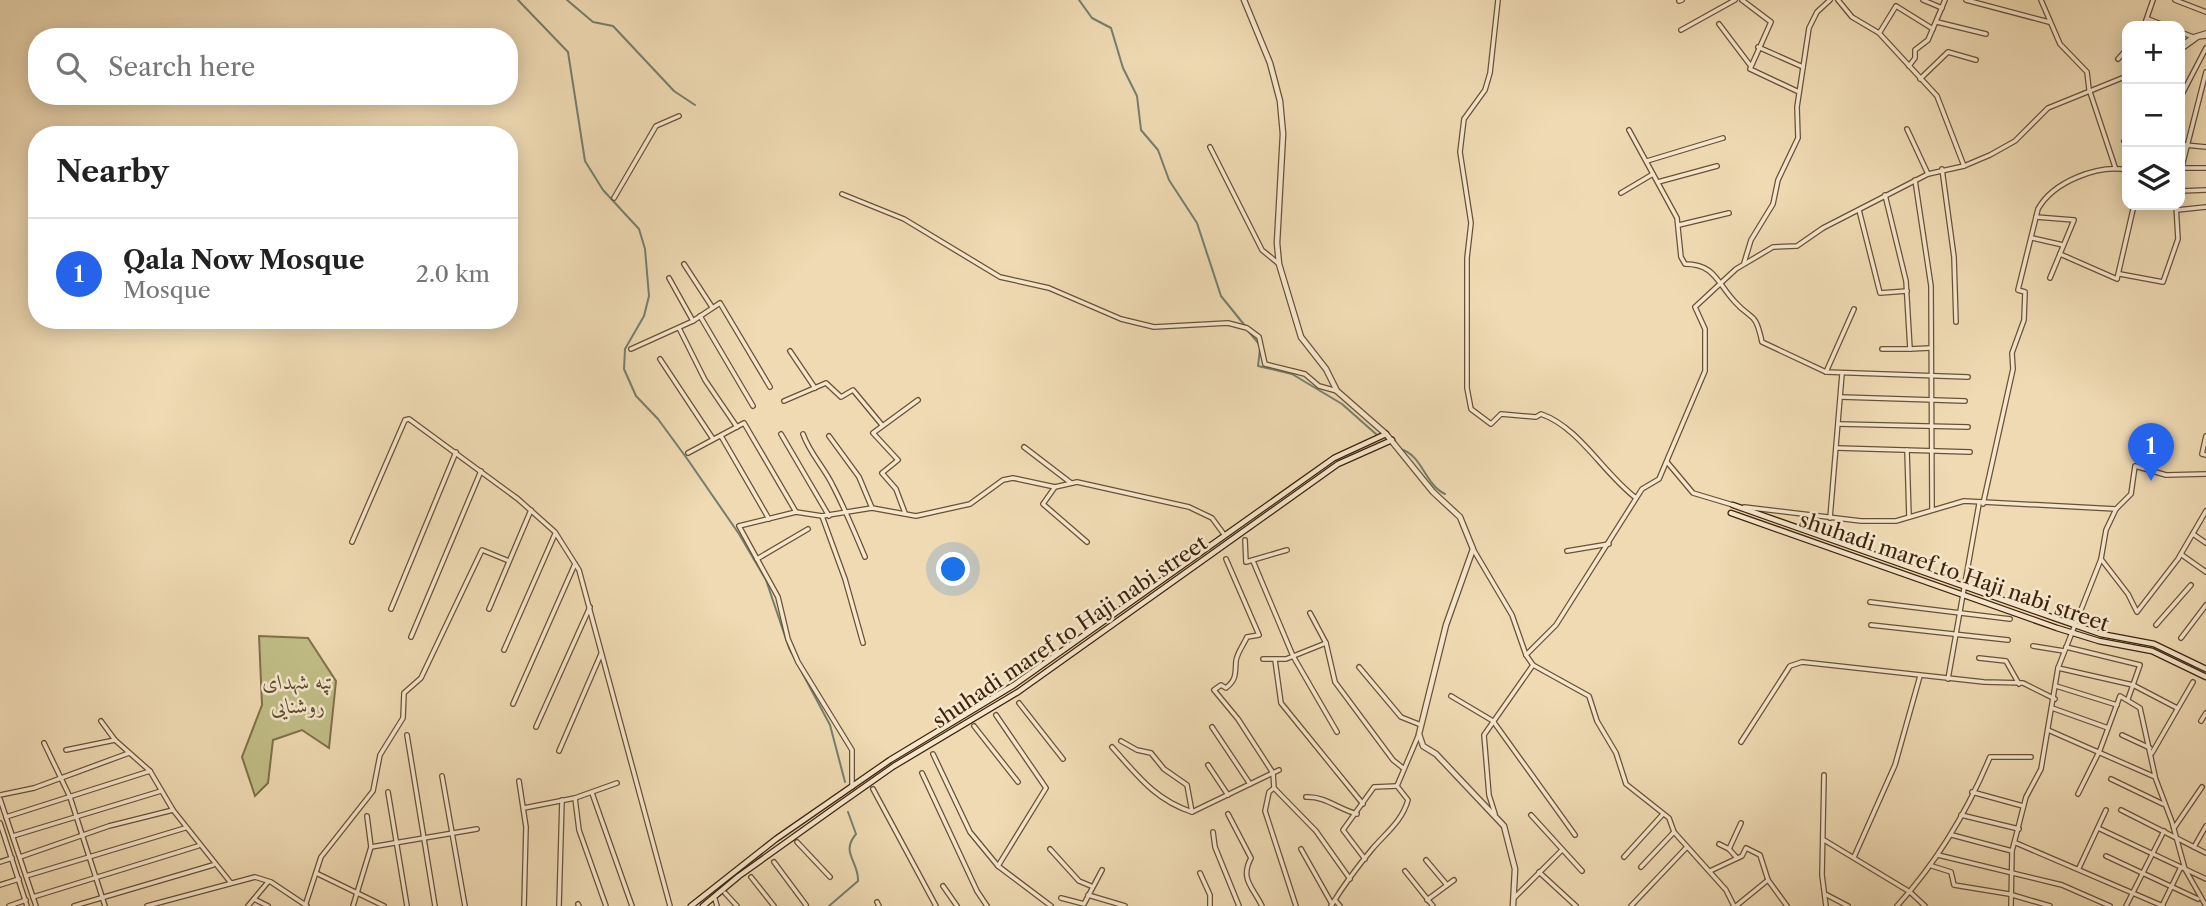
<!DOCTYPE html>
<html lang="en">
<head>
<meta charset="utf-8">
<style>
	body { margin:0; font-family:"Libre Caslon Text",Amiri,serif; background:#f2f2f2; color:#222 }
	.controls { position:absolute; right:21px; top:21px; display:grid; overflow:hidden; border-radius:14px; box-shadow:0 4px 18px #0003 }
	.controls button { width:63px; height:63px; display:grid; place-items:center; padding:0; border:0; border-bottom:2px solid #e0e0e0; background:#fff; color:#222; font:35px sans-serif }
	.you { position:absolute; left:954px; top:570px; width:24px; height:24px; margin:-18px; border:5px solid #fff; border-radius:50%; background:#1a73e8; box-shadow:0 0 0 10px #1a73e833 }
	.badge { display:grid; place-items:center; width:46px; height:46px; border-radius:50%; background:#2563eb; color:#fff; font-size:23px; font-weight:700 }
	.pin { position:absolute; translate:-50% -58px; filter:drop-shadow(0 2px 4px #0008) }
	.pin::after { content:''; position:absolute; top:37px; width:24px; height:21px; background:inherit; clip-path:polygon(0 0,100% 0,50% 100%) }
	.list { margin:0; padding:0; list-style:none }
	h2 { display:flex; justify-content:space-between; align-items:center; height:91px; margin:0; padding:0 28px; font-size:30px }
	h2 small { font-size:23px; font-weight:400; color:#767676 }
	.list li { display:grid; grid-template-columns:46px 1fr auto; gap:21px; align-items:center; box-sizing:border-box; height:112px; padding:0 28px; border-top:2px solid #e0e0e0 }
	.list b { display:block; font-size:26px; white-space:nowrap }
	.list p { margin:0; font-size:23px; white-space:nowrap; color:#767676 }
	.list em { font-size:23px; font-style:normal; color:#767676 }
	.icon { flex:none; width:38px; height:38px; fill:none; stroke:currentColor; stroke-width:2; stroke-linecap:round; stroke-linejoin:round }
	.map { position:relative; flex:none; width:2206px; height:906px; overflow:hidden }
	.search { position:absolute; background:#fff; box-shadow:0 4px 18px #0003; left:28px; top:28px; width:490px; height:77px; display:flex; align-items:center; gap:18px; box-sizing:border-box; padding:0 24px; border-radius:28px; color:#767676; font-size:26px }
	.panel { position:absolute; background:#fff; box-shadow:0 4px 18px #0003; left:28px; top:126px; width:490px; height:203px; border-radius:28px }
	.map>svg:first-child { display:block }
	.green { fill:#c1bd87; stroke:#807048; stroke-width:2 }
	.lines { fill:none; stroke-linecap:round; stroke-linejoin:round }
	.stream { stroke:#757e6e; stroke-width:2 }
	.minor-casing { stroke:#6a5134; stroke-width:6 }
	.tertiary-casing { stroke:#6a5134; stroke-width:7 }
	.secondary-casing { stroke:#3e2309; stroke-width:7 }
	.minor { stroke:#f5e7ce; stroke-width:3.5 }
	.tertiary { stroke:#f5e7ce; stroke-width:4.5 }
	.secondary { stroke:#f5e7ce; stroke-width:4.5 }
	.labels { text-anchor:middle; stroke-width:5; stroke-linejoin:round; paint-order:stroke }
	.street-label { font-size:21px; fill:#3e2309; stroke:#f5e7ce }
	.park-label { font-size:21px; font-style:italic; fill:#5f4a28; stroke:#f5e7ce }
</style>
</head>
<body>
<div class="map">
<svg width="2206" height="906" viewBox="0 0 2206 906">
	<rect width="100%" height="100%" fill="#efdab3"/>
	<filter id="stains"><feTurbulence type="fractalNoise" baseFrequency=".00286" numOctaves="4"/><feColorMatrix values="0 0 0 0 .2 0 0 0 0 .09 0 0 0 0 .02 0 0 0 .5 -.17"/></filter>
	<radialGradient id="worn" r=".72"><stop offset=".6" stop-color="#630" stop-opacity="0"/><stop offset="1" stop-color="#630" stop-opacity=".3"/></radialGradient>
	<polygon class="green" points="259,636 308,638 336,681 329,748 302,730 273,740 268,783 255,796 242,757 262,705"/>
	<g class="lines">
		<g class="stream">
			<polyline points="518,0 568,52 585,161 603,190 639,229 645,249 649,296 644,316 625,349 624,369 636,396 658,419 688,460 739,534 766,580 789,648 830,725 845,782"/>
			<polyline points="567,0 593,22 613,26 674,91 695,105"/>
			<polyline points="1079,0 1092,18 1111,28 1123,68 1137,96 1141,130 1158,150 1169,180 1197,223 1221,296 1246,327"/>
			<polyline points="1249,332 1259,344"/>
			<polyline points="1260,349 1258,366 1292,374 1342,404 1377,435"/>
			<path d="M 1400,449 C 1422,454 1425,485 1445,494"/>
			<path d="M 829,906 L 858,881 C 859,861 840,853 856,834 L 848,812"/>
		</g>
		<defs>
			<g id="minor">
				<path d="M 1498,0 L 1490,73 L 1485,90 L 1464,119 L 1460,152 L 1471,223 L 1467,258 L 1467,388 L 1471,409 L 1491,424 L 1501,414 L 1536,417 L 1541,414 C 1579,427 1603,473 1636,498"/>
				<polyline points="1742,0 1771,22 1750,69 1799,92"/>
				<polyline points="1838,0 1852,17 1879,33 1937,96 1964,166"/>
				<polyline points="1923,0 1942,8"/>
				<polyline points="1966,0 2049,22"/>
				<polyline points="2041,0 2060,44 2087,72 2089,89 2115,167"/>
				<polyline points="2175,0 2206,12"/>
				<polyline points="1679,1 1682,0"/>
				<polyline points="2148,19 2166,26"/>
				<polyline points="1937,22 1986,34"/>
				<polyline points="1719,24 1750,65"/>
				<polyline points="2144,26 2153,0"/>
				<polyline points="1681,30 1735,0"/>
				<polyline points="1880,32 1896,6 1933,29"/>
				<polyline points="2180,32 2193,37"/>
				<polyline points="2180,46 2193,37 2206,33"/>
				<polyline points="1758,47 1803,67"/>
				<polyline points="2180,50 2198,37 2206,36"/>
				<polyline points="2118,59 2127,49"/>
				<polyline points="1909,66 1915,58 1915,50 1928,40 1945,0"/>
				<polyline points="1920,79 1948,52 1976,60"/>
				<polyline points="2180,98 2206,48"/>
				<polyline points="1907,129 1928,174"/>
				<path d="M 1629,130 L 1677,218 L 1681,257 L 1685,264 C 1715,264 1717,283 1735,302 C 1752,321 1755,310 1762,342 L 1826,372 L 1968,377"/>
				<polyline points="2124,141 2127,135"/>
				<polyline points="2185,145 2206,147"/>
				<polyline points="1210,147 1262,250 1279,264"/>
				<polyline points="1647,161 1723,138"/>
				<polyline points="2182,168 2206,168"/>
				<polyline points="1942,169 1954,257 1956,322"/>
				<polyline points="2180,174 2206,72"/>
				<polyline points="1915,180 1931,286 1932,510"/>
				<polyline points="1658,182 1717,166"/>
				<polyline points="2180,191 2206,190"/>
				<polyline points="1621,193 1653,174"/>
				<polyline points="842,194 904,219 1000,277 1049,288 1121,319 1154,327 1228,323 1247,328 1259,337 1265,364 1305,374 1319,386 1337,391"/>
				<polyline points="1885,195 1906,281 1910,349 1930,348"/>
				<polyline points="614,198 656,126 679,116"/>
				<polyline points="1859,210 1880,293 1907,291"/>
				<polyline points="2177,210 2206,207"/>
				<polyline points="2036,217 2074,220 2050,278"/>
				<polyline points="1679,225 1729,213"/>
				<polyline points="2032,238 2063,245"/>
				<polyline points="2060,254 2117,279 2134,205"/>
				<polyline points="1744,263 1751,240 1773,204 1778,180 1798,138 1797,107 1809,28 1817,12 1830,0"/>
				<polyline points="684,264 712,307"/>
				<polyline points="2120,274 2163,282 2178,239 2176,205"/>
				<polyline points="669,278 693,321"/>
				<polyline points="700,316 753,406"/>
				<polyline points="679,328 705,380 737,427"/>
				<polyline points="631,349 693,321 720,303 770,387"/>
				<polyline points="1882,349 1910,349"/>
				<polyline points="790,351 815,388"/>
				<polyline points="660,359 713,439"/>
				<polyline points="1826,372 1854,309"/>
				<polyline points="1841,397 1965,401"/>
				<polyline points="784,401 826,383 841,397 853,390 882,425"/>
				<polyline points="1839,424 1968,427"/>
				<polyline points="781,434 829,516"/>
				<path d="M 803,434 C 810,454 824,467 833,486 C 845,509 855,533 865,557"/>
				<polyline points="721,436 769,519"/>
				<polyline points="829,436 859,477 872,508"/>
				<polyline points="2206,436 2202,454 2206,455"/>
				<polyline points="1024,447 1071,483"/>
				<polyline points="1837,448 1970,452"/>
				<polyline points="1907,450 1909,517"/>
				<polyline points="688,453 744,423 796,512"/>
				<polyline points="1667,462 1693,493 1733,505"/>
				<polyline points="1055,487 1043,504 1087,542"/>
				<path d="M 1983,504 L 2013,369 L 2012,353 L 2024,320 L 2025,292 L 2018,290 L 2038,209 C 2053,182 2098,164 2127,170"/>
				<polyline points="1744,507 1861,521 1896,521 1964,501 2116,509 2131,494 2135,466 2166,475 2206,474"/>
				<polyline points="905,513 896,489 882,473 898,460 873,433 918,400"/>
				<polyline points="822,516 845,579 863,643"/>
				<polyline points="1830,518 1842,374"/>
				<polyline points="2193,534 2206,543"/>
				<polyline points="1245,540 1246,562 1287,550"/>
				<polyline points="352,542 405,420 409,419 518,499 555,532 579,570 670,906"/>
				<polyline points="1473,549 1512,615 1526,655 1533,665 1589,696 1597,721 1616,753 1626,784 1669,818 1674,832 1726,890 1734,906"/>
				<polyline points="1567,551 1609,544"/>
				<polyline points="2182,555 2206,572"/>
				<polyline points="757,559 808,529"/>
				<path d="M 1226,559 L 1259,635 L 1247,637 C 1244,644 1237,653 1236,661 C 1235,673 1237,679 1226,688 L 1221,685 L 1214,690 L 1238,719 L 1273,773 L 1274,788 L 1316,831 L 1350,879"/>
				<polyline points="2101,559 2128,594 2137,612 2178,559 2206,511"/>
				<polyline points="1253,561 1293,656 1337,732"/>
				<polyline points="1870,602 2010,619"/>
				<polyline points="391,609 456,452"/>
				<polyline points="489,609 531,510"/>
				<polyline points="1310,613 1326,643 1335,682 1393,760 1403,768"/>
				<polyline points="1871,625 2008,640"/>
				<polyline points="2156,625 2191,585"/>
				<polyline points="411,637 481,471"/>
				<polyline points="2181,638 2206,605"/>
				<polyline points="2033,646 2064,651"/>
				<polyline points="2066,647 2140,665 2128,699"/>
				<polyline points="504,650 555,534"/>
				<polyline points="1526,655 1556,625 1642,489 1659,479 1705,371 1705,329 1695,307 1736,269 1773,247 1797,246 1823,228 1928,174 1964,166 1990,155 2015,141 2048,108 2127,76"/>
				<polyline points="1979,658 2006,661 2019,684"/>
				<polyline points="1263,659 1286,659 1326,643"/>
				<polyline points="1275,660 1281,703 1363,804"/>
				<polyline points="1359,667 1401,717 1421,725"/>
				<polyline points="2058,668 2133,685 2177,708"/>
				<polyline points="1948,679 1979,504"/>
				<polyline points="2056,686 2117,705"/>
				<polyline points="1451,696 1493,721 1575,835"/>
				<polyline points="1019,703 1063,759"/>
				<polyline points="513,704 575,564"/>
				<polyline points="2052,708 2108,728"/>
				<polyline points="996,715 1046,788 998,866"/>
				<polyline points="101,721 115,740 150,771 173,810 231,883"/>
				<polyline points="2201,721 2206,713"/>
				<polyline points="974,726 1018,782"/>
				<polyline points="536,727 590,607"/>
				<polyline points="1212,727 1250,784"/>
				<polyline points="2048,730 2155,777 2172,822 2185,869 2206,906"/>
				<polyline points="407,735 435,906"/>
				<polyline points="2122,735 2150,748"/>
				<polyline points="1121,741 1137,750 1151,753 1164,769 1187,785 1192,812"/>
				<polyline points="1741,742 1790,666 1802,662 1984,682 2023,683 2055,699"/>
				<polyline points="44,743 70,797 105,906"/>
				<path d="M 1112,747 C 1137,775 1155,800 1192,812 L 1279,770"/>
				<polyline points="66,750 115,740"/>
				<polyline points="559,751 601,654"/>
				<polyline points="2152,753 2193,682"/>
				<polyline points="933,754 970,832 998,866 1051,906"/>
				<polyline points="1208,765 1228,795"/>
				<polyline points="922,773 977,891 987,906"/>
				<polyline points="1824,775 1822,875 1826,906"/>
				<polyline points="442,776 465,906"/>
				<polyline points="2111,779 2163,804"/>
				<polyline points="519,781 526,827 524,906"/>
				<polyline points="852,787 852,750 798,662 788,639 778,597 739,526 796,512 822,516 872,508 916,516 970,504 1003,480 1013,478 1055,487 1077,482 1189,507 1212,518 1223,533"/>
				<polyline points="1274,788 1269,792 1265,811 1296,906"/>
				<polyline points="873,789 936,906"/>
				<polyline points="388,792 407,906"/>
				<polyline points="1972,792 2023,806"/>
				<polyline points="592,793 632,906"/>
				<polyline points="2078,794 2100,750 2120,696 2140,708 2155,776"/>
				<polyline points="0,795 34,788 129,753"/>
				<path d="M 1306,797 C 1325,796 1338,809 1357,814"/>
				<polyline points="575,798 579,830 606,906"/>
				<polyline points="0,799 36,906"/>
				<polyline points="524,808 575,798 617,783"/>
				<polyline points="2121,810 2206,853"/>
				<path d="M 1228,814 L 1251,858 C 1240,879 1252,886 1262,906"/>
				<polyline points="1495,814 1489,795 1484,735 1533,665"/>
				<polyline points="1531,815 1582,871"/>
				<polyline points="1961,815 2019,829"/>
				<polyline points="6,817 150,771"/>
				<polyline points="0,823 27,906"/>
				<polyline points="2098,828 2206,879"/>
				<polyline points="2174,828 2202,787"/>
				<polyline points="1213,832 1215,847 1239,906"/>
				<polyline points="1952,835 2012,851"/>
				<polyline points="13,836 161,791"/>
				<polyline points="1824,840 1910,892 1925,906"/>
				<polyline points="797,842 830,877"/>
				<polyline points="2016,843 2163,906"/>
				<polyline points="1719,844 1729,849 1737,858"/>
				<polyline points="371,847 477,829"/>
				<polyline points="2194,847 2206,826"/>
				<polyline points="1050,849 1079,881 1091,886"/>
				<polyline points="1301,849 1332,904"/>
				<polyline points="1729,849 1741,823"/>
				<polyline points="1938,855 2062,885 2110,906"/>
				<polyline points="2106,856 2198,899"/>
				<polyline points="20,857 109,826 173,810"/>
				<polyline points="1624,857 1663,814"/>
				<polyline points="1854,857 1895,765 1920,676"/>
				<polyline points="1365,859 1343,830 1374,787 1397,786"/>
				<polyline points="1426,860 1447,885"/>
				<polyline points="0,862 12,858"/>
				<polyline points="774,862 806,905"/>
				<polyline points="1932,866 1951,872 1954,885 2009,894 2050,906"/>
				<polyline points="1641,867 1674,832"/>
				<polyline points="2079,868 2106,810"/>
				<polyline points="1405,871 1433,906"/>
				<polyline points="1710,871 1742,856 1746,848 1760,855 1768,880 1787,906"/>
				<polyline points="1539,872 1576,906"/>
				<polyline points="316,873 384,906"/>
				<polyline points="1200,873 1210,895 1210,906"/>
				<polyline points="26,876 185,828"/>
				<polyline points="751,877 774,906"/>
				<polyline points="0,885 19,879"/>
				<polyline points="943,886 957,906"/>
				<polyline points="725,893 737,906"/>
				<polyline points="1825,894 1848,906"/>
				<polyline points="1088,895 1125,906"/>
				<polyline points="33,897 198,846"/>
				<polyline points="1061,898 1084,904 1102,870"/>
				<polyline points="1514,898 1562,850"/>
				<polyline points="254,899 268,906"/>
				<polyline points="715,899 717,906"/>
				<polyline points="1335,900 1340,906"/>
				<polyline points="1427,900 1454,880"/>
				<polyline points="877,902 879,906"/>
				<polyline points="578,904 579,906"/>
				<polyline points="9,906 26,900"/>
				<polyline points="74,906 213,865"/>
				<polyline points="147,906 255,877 271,882 307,906"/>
				<polyline points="248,906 268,882"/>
				<polyline points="305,906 321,857 373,791 380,755 403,718 404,693 421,678 482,550 509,561"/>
				<polyline points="353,906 371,847 367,816"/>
				<polyline points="559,906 562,800"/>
				<path d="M 1331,906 C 1343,886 1358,866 1373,848 C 1387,832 1402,821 1408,800 L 1397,786 L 1419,734"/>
				<polyline points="1631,906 1686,848"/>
				<polyline points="1736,906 1768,880"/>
				<path d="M 1897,906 C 1937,862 1967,812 1990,757 L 2031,757"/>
				<polyline points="2011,906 2012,851 2026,797 2041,769 2058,668 2101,559 2106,530 2116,509"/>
				<polyline points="2126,906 2164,831"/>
				<polyline points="2162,906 2181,867"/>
			</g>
			<polyline id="tertiary" points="1244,0 1270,63 1280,101 1283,134 1277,243 1279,264 1301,337 1326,369 1337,391 1386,434 1433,492 1460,517 1473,549 1446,625 1419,734 1423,746 1436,754 1504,826 1515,869 1513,906"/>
			<g id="secondary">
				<polyline points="1733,505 2060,620 2101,634 2154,644 2206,669"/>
				<polyline points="1731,513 2057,628 2099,641 2152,651 2206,677"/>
				<polyline points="691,906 776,839 890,760 1014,685 1334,458 1386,434"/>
				<polyline points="703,906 739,876 837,806 894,766 1018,692 1338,464 1392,440"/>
			</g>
		</defs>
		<use href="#minor" class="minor-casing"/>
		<use href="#tertiary" class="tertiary-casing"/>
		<use href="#secondary" class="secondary-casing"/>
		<use href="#minor" class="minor"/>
		<use href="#tertiary" class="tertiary"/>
		<use href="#secondary" class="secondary"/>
	</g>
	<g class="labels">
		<g class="street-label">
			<text transform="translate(1954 572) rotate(19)" y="7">shuhadi maref to Haji nabi street</text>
			<text transform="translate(1070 632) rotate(-34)" y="7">shuhadi maref to Haji nabi street</text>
		</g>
		<g class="park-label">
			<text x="298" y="689">تپه شهدای<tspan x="298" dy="24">روشنایی</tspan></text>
		</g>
	</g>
	<rect width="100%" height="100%" filter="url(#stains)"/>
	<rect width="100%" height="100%" fill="url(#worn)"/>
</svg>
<div class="controls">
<button>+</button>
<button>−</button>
<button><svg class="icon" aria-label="layers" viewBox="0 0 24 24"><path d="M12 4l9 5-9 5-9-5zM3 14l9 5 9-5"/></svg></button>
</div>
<div class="you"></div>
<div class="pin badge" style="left:2151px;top:481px">1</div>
<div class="search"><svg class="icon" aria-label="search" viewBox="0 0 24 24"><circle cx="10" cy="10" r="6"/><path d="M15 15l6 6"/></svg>Search here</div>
<section class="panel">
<h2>Nearby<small></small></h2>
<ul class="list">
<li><span class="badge">1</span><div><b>Qala Now Mosque</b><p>Mosque</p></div><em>2.0 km</em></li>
</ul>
</section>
</div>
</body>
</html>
